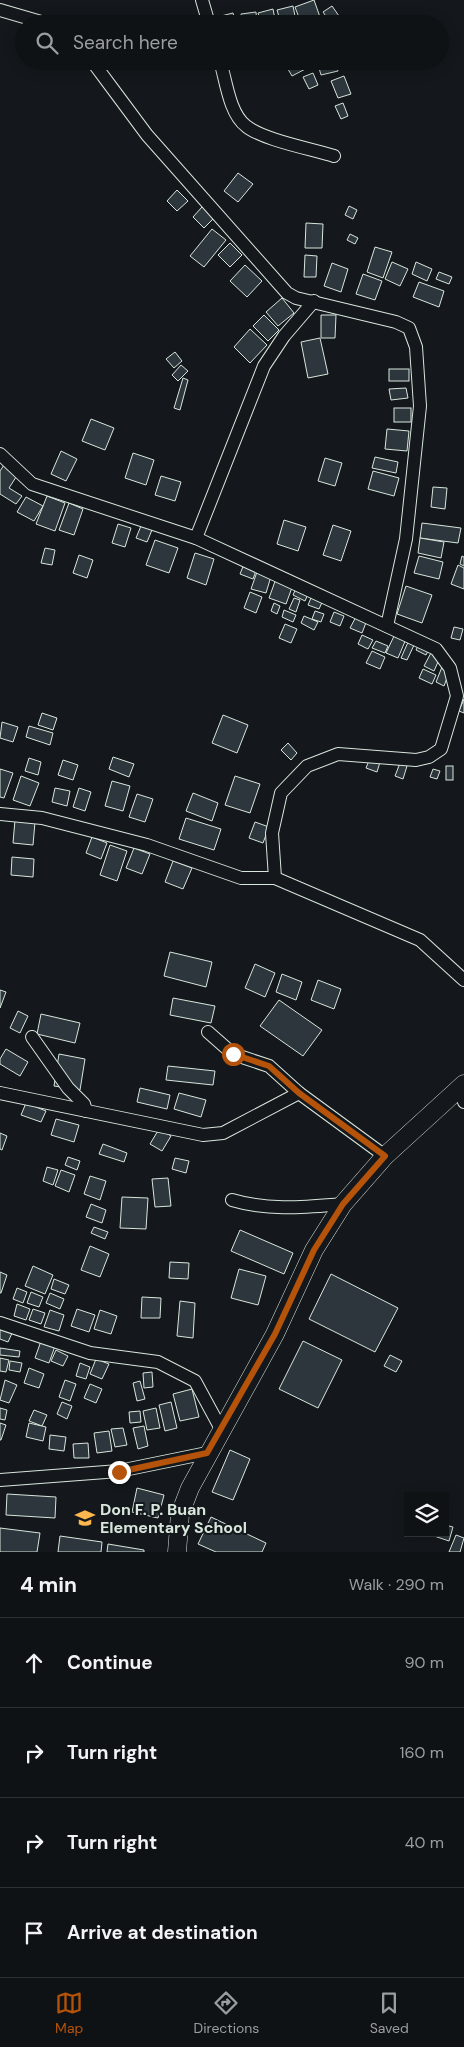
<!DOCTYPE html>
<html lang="en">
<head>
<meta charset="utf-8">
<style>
	body { margin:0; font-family:"DM Sans",sans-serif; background:#1d2022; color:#f1f3f6 }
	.controls { position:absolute; right:15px; bottom:15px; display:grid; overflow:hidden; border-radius:0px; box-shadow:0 2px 12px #0003 }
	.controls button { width:45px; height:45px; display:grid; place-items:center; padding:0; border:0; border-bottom:1px solid #2f3234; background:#0f1215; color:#f1f3f6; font:25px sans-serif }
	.stop { position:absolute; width:15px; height:15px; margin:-11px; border:4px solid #b45309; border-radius:50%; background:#fff }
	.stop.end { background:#b45309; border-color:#fff; box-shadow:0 1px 5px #0008 }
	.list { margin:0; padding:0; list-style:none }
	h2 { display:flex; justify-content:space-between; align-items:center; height:65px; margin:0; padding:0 20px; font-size:21px }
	h2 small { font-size:16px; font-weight:400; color:#9b9ea0 }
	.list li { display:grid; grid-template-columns:32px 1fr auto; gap:15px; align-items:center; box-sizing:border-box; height:90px; padding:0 20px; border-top:1px solid #2f3234 }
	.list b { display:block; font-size:19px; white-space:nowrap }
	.list em { font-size:16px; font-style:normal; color:#9b9ea0 }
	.icon { flex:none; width:28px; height:28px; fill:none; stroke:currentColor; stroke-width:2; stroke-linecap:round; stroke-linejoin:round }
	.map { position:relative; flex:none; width:464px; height:1552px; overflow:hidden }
	.search { position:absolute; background:#0f1215; box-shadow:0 2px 12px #0003; left:15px; right:15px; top:15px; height:55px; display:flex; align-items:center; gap:12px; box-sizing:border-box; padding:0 18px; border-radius:28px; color:#9b9ea0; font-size:19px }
	.sheet { height:425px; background:#0f1215 }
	nav { display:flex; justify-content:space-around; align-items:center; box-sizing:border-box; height:70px; border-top:1px solid #2f3234; background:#0f1215; font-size:14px; color:#9b9ea0 }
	nav a { display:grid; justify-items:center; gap:2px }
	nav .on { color:#b45309 }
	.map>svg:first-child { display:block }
	.building { fill:#2c363c; stroke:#d8e6dc }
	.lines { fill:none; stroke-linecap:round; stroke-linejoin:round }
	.street-casing { stroke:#d8e6dc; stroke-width:14 }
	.secondary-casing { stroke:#d8e6dc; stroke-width:19 }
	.street { stroke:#14181c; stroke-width:12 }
	.secondary { stroke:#14181c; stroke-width:18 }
	.route { stroke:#b45309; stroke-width:6 }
	.labels { text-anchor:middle; stroke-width:4; stroke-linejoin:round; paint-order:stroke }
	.poi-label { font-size:16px; font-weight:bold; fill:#d8e6dc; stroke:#14181c; text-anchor:start }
</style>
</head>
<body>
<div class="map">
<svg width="464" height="1552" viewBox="0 0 464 1552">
	<rect width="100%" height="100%" fill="#14181c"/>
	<g class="building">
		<polygon points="314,0 320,17 301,23 295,7"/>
		<polygon points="293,6 296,21 281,24 277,10"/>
		<polygon points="332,6 339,16 330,22 323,12"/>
		<polygon points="273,9 275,19 261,23 258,13"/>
		<polygon points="256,12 257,24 242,24 241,14"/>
		<polygon points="233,13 236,24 219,24 217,17"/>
		<polygon points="290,61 311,61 313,65 292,76 285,64"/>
		<polygon points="317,61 335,61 338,71 321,75"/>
		<polygon points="313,73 318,85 309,89 303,77"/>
		<polygon points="344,76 351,94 338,98 331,81"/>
		<polygon points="343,103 348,116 341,119 335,106"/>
		<polygon points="238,173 253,184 238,202 224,191"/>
		<polygon points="177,190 188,201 177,211 167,201"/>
		<polygon points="349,206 357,210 353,219 345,215"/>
		<polygon points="202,207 214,218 204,228 193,217"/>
		<polygon points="306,223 323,224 322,248 305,248"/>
		<polygon points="212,229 226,240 204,267 190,256"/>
		<polygon points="350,234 358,238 355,244 347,240"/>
		<polygon points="230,243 242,255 230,267 218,255"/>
		<polygon points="375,247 392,252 383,278 367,272"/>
		<polygon points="305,255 317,256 316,277 304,277"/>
		<polygon points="392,262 408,269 400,286 385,279"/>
		<polygon points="416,262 432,269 427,281 412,274"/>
		<polygon points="332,263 348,269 341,292 324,286"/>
		<polygon points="245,265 262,281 247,297 230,281"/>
		<polygon points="439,272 452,277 449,284 436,279"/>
		<polygon points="363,274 382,281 375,300 356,294"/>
		<polygon points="419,282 444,291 439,307 413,297"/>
		<polygon points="282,298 294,313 278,326 266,312"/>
		<polygon points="264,315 279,330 268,341 253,326"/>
		<polygon points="321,315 336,315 335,338 321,338"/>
		<polygon points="250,329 267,345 250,363 234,347"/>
		<polygon points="320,338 328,374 308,378 301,342"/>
		<polygon points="175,352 182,361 174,368 166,359"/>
		<polygon points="181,365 188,371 178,381 172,375"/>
		<rect x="389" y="369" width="20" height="12"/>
		<polygon points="183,378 188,380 180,410 174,408"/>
		<polygon points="406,388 408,398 391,400 389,389"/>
		<rect x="394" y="408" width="17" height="14"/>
		<polygon points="91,419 114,428 105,450 82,441"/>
		<polygon points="387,429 409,431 407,451 385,449"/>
		<polygon points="61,451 77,459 66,481 51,474"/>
		<polygon points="133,453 154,460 146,485 125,478"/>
		<polygon points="375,457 398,462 396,473 372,468"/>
		<polygon points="325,458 342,463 335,486 318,481"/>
		<polygon points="4,465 18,474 9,488 22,496 16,504 0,494 0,471"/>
		<polygon points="373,471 399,478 394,496 368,489"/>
		<polygon points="161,476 181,482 175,501 155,495"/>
		<polygon points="433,487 447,488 445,509 431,507"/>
		<polygon points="47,496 65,503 55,531 36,524"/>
		<polygon points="26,497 43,506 34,521 17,512"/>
		<polygon points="69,503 83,509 74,535 59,530"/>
		<polygon points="284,520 306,527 298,551 277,544"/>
		<polygon points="143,521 154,525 147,542 136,538"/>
		<polygon points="422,523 461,528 458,543 420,538"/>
		<polygon points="118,524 131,528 125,547 112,543"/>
		<polygon points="333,525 351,531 341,561 323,555"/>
		<polygon points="420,538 444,542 441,558 418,553"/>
		<polygon points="155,540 178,548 169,573 146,565"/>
		<polygon points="45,548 55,550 52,565 41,563"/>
		<polygon points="195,553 214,559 206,585 187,578"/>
		<polygon points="79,555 93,560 87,578 73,573"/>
		<polygon points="419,556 443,562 439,579 414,573"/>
		<polygon points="462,556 464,557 464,566 460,564"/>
		<polygon points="244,564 257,568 253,579 240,574"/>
		<polygon points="458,565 464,568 464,589 451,584"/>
		<polygon points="258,569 272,573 266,593 251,589"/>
		<polygon points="277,576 294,582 286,604 269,598"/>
		<polygon points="297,586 309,592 305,601 293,595"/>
		<polygon points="406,586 432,595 422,623 397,614"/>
		<polygon points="250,592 262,597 256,613 244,608"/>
		<polygon points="313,593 324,598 319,609 308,605"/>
		<polygon points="294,598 300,600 296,612 289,609"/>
		<polygon points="274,603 280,606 277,614 271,611"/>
		<polygon points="284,610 296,615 293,622 282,617"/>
		<polygon points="315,611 324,614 321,622 312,619"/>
		<polygon points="334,612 344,616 340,626 330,622"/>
		<polygon points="357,615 367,620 362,633 350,628"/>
		<polygon points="304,616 318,622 314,630 301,623"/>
		<polygon points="285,624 297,629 291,643 279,638"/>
		<polygon points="454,627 463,629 460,640 451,638"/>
		<polygon points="395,634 406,639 398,658 386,653"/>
		<polygon points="362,635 373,640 368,649 358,644"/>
		<polygon points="409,640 415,643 407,660 401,658"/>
		<polygon points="376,641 388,646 385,653 372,648"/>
		<polygon points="419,644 429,649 426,655 416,650"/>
		<polygon points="372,651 385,657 380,669 366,663"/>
		<polygon points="432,651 441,655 434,671 424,666"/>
		<polygon points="442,667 450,670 444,686 436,682"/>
		<polygon points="423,669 436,675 432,684 419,678"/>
		<polygon points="464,699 464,713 459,711"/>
		<polygon points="42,713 57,718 53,730 38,725"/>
		<polygon points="223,715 248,725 237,753 212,743"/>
		<polygon points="2,722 18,727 13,742 0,738"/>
		<polygon points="29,726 53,733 50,745 26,737"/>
		<polygon points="288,743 297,753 291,760 281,750"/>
		<polygon points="113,757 134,764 129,777 109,769"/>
		<polygon points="29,758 41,762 38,775 25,771"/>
		<polygon points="370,758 380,762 377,772 366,768"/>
		<polygon points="63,760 78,765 73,780 58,775"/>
		<polygon points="400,763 407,766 403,779 395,776"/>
		<rect x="446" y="766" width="7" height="14"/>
		<polygon points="0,769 13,773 4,798 0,797"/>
		<polygon points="433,769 440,771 437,779 430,777"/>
		<polygon points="21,776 39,783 30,806 13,800"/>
		<polygon points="235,776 260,784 250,813 225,805"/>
		<polygon points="112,781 130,786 123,811 105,806"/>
		<polygon points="55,788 70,791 67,806 52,802"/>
		<polygon points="79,788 91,792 85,811 73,807"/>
		<polygon points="193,793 218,803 212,821 186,811"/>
		<polygon points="137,794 153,799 145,822 129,817"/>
		<polygon points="186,818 221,829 214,850 179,839"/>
		<polygon points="15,820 35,822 33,845 13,843"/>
		<polygon points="255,822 269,827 263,843 249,838"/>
		<polygon points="92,837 107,843 101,859 86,853"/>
		<polygon points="110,845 127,851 117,881 100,875"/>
		<polygon points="134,848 150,854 142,874 126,868"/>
		<polygon points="12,857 34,859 33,877 11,875"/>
		<polygon points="173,861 192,868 183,889 165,882"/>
		<polygon points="170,952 212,962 206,987 164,976"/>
		<polygon points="255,964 275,973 265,997 245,988"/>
		<polygon points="282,974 302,982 296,1000 276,992"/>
		<polygon points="318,980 341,989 334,1009 311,1000"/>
		<polygon points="0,990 6,992 0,1008"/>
		<polygon points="173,998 215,1006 211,1023 170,1015"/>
		<polygon points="279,1000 322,1030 303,1056 260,1026"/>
		<polygon points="18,1011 28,1016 20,1033 10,1028"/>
		<polygon points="41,1014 80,1023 75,1043 37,1034"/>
		<polygon points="6,1049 28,1062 20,1076 0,1064 0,1059"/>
		<polygon points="59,1054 85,1059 80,1090 54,1086"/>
		<polygon points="168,1066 215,1071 213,1085 166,1080"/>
		<polygon points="140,1088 170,1095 167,1109 137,1102"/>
		<polygon points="179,1093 206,1100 201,1117 174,1109"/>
		<polygon points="26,1103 46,1111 41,1122 21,1115"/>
		<polygon points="56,1119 79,1125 74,1142 51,1135"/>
		<polygon points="159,1129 171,1136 162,1151 150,1144"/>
		<polygon points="0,1133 7,1136 2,1150 0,1149"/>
		<polygon points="103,1144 127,1153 124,1162 99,1154"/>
		<polygon points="68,1157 80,1161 77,1170 65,1165"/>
		<polygon points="175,1158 189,1161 186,1173 172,1169"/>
		<polygon points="47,1167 58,1170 53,1185 43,1181"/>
		<polygon points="61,1170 75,1175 69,1192 55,1186"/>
		<polygon points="90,1176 106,1181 100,1200 84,1194"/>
		<polygon points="168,1178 171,1206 155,1207 152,1179"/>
		<polygon points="122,1197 148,1198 146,1229 120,1228"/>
		<polygon points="91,1204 106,1210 102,1223 86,1217"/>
		<polygon points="94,1227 108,1232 105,1239 91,1233"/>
		<polygon points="240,1230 293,1253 284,1274 231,1251"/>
		<polygon points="90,1246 109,1254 100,1277 81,1270"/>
		<polygon points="170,1262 189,1263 188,1279 169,1278"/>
		<polygon points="33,1266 53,1275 45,1294 25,1286"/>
		<polygon points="239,1269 266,1276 258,1305 231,1298"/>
		<polygon points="0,1272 7,1275 1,1293 0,1293"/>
		<polygon points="331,1274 398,1308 375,1352 309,1319"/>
		<polygon points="54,1279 69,1285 65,1294 51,1289"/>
		<polygon points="17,1288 27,1292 23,1303 13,1299"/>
		<polygon points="31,1292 43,1297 39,1307 27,1303"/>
		<polygon points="50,1293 64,1299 60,1309 46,1303"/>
		<polygon points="142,1297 161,1298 160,1318 141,1318"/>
		<polygon points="180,1301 195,1303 193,1338 177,1336"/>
		<polygon points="17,1304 30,1309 26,1320 14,1316"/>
		<polygon points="33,1309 45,1313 41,1324 29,1320"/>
		<polygon points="77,1309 95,1315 89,1332 71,1326"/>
		<polygon points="50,1310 64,1315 59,1331 44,1327"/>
		<polygon points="100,1310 117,1316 111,1334 94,1329"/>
		<polygon points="0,1326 13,1331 8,1342 0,1339"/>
		<polygon points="41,1341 55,1346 49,1363 35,1358"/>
		<polygon points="303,1341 342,1360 318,1408 279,1389"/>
		<polygon points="0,1348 20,1351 19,1357 0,1355"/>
		<polygon points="56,1350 68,1356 63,1366 51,1361"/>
		<polygon points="390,1355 402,1361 396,1372 384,1366"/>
		<polygon points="0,1358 9,1360 6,1372 0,1371"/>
		<polygon points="96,1359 109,1364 102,1379 90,1374"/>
		<polygon points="10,1361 22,1363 20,1372 9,1370"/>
		<polygon points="80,1363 90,1367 86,1379 76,1376"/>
		<polygon points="29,1368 44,1374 39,1388 24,1383"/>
		<polygon points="152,1372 153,1387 144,1388 143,1373"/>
		<polygon points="5,1380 17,1385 9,1403 0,1400"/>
		<polygon points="65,1380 76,1384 70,1401 59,1397"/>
		<polygon points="140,1381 145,1399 137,1401 133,1383"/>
		<polygon points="90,1384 102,1389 96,1403 84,1398"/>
		<polygon points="192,1389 199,1417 180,1421 173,1394"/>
		<polygon points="62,1402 72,1406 67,1419 57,1414"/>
		<polygon points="171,1402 177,1428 165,1431 159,1405"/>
		<polygon points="0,1408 7,1410 5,1420 0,1419"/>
		<polygon points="156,1408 160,1428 147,1430 143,1411"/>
		<polygon points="34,1410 47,1415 42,1426 29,1421"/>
		<polygon points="140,1411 141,1422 130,1423 129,1412"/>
		<polygon points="0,1423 6,1425 1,1440 0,1440"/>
		<polygon points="29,1423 46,1427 43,1441 26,1437"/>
		<polygon points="144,1426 148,1446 138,1449 133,1428"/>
		<polygon points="123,1428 127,1445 115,1447 111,1429"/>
		<polygon points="109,1431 112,1451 97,1453 94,1433"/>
		<polygon points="50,1435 66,1437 64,1451 49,1449"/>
		<polygon points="88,1443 89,1458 74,1458 73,1444"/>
		<polygon points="230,1450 250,1459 233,1500 212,1492"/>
		<polygon points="137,1488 164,1495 158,1518 132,1512"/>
		<polygon points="7,1494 56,1497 55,1518 6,1515"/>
		<polygon points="211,1517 266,1543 262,1552 216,1552 198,1544"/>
		<polygon points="445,1525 453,1527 449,1541 428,1534 445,1533"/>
		<polygon points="0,1528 40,1533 37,1552 0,1552"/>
		<polygon points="456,1535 464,1538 460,1552 449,1552"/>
		<polygon points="60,1536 102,1542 101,1552 58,1552"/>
		<polygon points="108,1544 144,1550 144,1552 107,1552"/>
	</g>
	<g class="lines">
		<defs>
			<g id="street">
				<polyline points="202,0 209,24"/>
				<polyline points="0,10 48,24"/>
				<polyline points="92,61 147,135 287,293 296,298 396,322 409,328 416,347 420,406 406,539 387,626"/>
				<path d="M 220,61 C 226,80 229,113 246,126 C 263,140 312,149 334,156"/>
				<polyline points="0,454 32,484 196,538 436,649 450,668 457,696 441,749 429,757 416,760 338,754 307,766 281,793 272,833 275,878 420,940 464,980"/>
				<polyline points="196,538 264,366 284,336 314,301"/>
				<polyline points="0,814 42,818 147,845 241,878 275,878"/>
				<polyline points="208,1032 233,1054 269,1066 299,1093"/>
				<polyline points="32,1037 68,1088 84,1104 86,1111"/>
				<polyline points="461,1088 464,1102"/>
				<polyline points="0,1093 203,1135 223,1133 299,1093 385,1156"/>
				<path d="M 232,1200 C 269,1211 305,1207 343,1204"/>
				<polyline points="0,1323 90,1353 158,1362 195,1381 221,1429"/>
				<polyline points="0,1480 119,1471 207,1453"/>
			</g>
			<polyline id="secondary" points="177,1552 180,1514 190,1488 275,1334 314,1250 343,1204 385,1156 464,1084"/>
		</defs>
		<use href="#street" class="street-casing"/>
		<use href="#secondary" class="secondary-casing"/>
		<use href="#street" class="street"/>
		<use href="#secondary" class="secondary"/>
	</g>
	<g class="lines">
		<polyline class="route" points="119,1472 207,1453 275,1334 314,1250 343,1204 385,1156 299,1093 269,1066 233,1054"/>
	</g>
	<defs>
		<symbol id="school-bare" viewBox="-9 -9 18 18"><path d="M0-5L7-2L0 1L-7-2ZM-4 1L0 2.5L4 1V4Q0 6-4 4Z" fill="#ffb74d" stroke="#14181c" stroke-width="2.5" paint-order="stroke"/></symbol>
	</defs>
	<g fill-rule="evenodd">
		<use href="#school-bare" x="71" y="1504" width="28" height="28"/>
	</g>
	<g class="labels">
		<g class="poi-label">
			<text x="100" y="1515">Don F. P. Buan<tspan x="100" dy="18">Elementary School</tspan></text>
		</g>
	</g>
</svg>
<div class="controls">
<button><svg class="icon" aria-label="layers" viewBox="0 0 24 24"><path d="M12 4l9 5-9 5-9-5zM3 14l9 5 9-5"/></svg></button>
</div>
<div class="stop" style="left:233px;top:1054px"></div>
<div class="stop end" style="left:119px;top:1472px"></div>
<div class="search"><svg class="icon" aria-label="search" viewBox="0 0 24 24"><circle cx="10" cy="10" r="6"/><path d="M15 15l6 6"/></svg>Search here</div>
</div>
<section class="sheet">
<h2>4 min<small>Walk · 290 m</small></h2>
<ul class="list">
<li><svg class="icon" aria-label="ahead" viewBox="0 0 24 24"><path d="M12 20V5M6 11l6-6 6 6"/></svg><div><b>Continue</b></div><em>90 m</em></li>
<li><svg class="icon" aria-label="right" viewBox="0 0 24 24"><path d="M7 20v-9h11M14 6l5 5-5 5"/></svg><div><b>Turn right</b></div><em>160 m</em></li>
<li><svg class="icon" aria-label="right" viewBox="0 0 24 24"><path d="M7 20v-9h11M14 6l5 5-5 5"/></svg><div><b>Turn right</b></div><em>40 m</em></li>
<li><svg class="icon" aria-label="arrive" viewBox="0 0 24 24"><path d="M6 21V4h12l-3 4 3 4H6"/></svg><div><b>Arrive at destination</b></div></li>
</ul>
</section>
<nav>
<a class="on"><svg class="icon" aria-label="map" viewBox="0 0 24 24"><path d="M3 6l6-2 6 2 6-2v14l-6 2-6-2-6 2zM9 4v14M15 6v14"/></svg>Map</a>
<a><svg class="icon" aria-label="directions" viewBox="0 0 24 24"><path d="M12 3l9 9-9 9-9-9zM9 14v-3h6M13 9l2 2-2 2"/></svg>Directions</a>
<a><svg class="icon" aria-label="saved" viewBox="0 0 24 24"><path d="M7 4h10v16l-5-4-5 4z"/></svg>Saved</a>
</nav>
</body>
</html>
